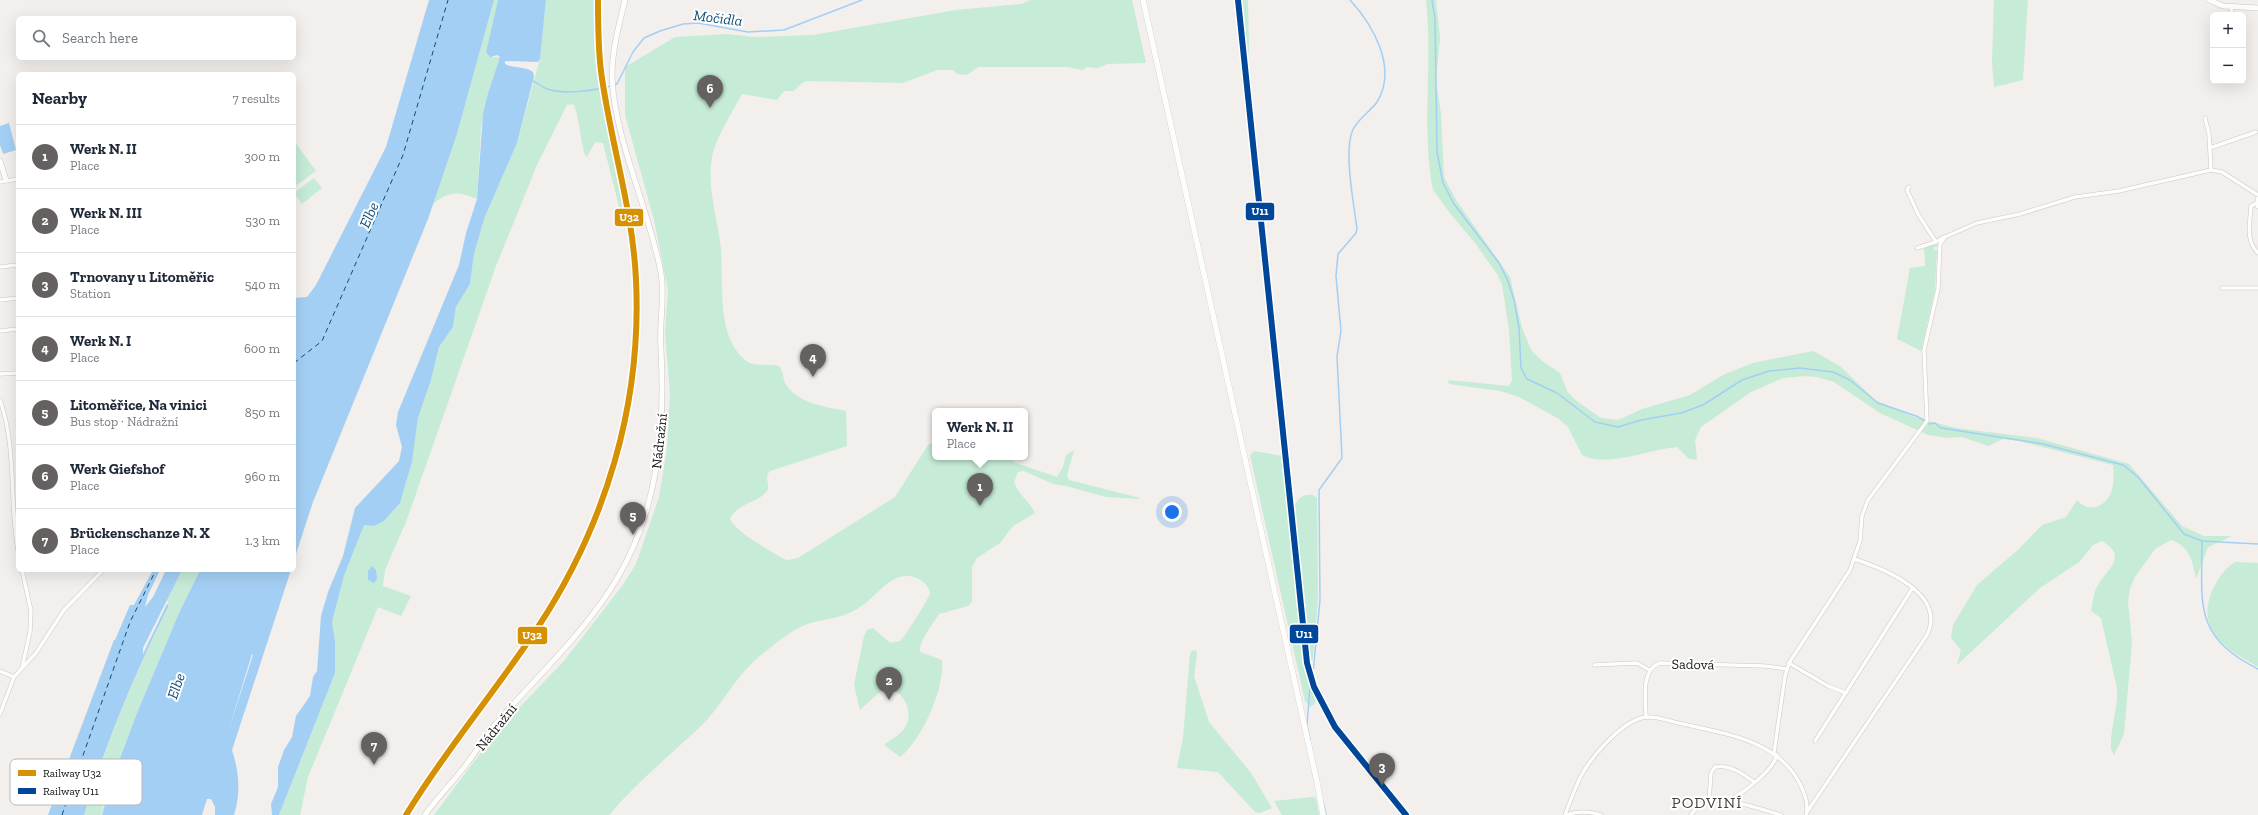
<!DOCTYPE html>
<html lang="en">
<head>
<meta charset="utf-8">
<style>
	body { margin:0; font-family:"Zilla Slab",serif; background:#f2f2f3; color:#1f2937 }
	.controls { position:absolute; right:12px; top:12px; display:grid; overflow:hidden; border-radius:6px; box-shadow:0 4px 16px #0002 }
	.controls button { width:36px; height:36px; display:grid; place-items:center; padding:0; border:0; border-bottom:1px solid #e0e1e3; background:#fff; color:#1f2937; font:20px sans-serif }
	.you { position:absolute; left:1172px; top:512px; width:14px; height:14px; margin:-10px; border:3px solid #fff; border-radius:50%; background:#1a73e8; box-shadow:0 0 0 6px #1a73e833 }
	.badge { display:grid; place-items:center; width:26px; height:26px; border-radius:50%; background:#646160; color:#fff; font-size:13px; font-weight:700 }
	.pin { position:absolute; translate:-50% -33px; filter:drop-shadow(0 1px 2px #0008) }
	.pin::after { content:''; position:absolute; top:21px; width:14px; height:12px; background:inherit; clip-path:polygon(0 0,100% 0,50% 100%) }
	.popup { position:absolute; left:932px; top:408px; width:96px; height:52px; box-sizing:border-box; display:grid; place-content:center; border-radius:6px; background:#fff; filter:drop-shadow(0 1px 3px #0005); font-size:13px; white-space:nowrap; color:#747a83 }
	.popup b { font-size:15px; color:#1f2937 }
	.popup::after { content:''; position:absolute; left:50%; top:100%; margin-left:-8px; border:8px solid transparent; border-top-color:#fff }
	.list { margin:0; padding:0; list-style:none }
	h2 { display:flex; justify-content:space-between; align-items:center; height:52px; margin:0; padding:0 16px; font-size:17px }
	h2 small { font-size:13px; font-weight:400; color:#747a83 }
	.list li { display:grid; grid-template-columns:26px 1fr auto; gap:12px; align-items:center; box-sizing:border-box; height:64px; padding:0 16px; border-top:1px solid #e0e1e3 }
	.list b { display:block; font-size:15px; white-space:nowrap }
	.list p { margin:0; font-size:13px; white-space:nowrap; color:#747a83 }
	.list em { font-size:13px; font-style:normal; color:#747a83 }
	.icon { flex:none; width:22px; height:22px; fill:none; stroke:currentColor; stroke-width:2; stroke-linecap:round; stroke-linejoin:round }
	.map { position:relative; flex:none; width:2258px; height:815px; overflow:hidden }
	.search { position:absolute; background:#fff; box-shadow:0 4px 16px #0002; left:16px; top:16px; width:280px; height:44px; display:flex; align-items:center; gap:10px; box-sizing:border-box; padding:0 14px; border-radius:6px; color:#747a83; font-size:15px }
	.panel { position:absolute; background:#fff; box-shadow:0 4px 16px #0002; left:16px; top:72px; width:280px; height:500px; border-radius:6px }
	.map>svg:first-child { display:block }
	.green { fill:#c6ebd6 }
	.water { fill:#a4cff4; fill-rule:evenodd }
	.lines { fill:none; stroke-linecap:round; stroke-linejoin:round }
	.stream { stroke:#a4cff4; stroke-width:1.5 }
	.ferry { stroke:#0d4c77; stroke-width:1; stroke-dasharray:5 4; stroke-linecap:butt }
	.street-casing { stroke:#cac8c6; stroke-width:4.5 }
	.secondary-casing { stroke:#cac8c6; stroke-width:6 }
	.primary-casing { stroke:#cac8c6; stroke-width:6 }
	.street { stroke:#fdfdfc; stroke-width:3.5 }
	.secondary { stroke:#fdfdfc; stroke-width:5 }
	.primary { stroke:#fdfdfc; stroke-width:5.5 }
	.rail-1-casing { stroke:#fff; stroke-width:9 }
	.rail-2-casing { stroke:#fff; stroke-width:9 }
	.rail-1 { stroke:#d59003; stroke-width:6 }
	.rail-2 { stroke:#00479a; stroke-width:6 }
	.labels { text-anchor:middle; stroke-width:4; stroke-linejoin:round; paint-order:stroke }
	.street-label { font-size:14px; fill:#171514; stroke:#fff }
	.water-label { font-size:15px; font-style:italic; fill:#0d4c77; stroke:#fff }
	.quarter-label { font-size:16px; letter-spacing:1px; fill:#433f3b; stroke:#fff }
	.key { fill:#fff; stroke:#b9b9b8; stroke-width:1 }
	.key-label { font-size:11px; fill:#171514 }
	.line-badge { stroke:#fff; stroke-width:1.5 }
	.badge-label { font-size:11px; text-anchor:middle; font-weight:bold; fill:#fff }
</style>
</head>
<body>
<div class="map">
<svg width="2258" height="815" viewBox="0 0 2258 815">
	<rect width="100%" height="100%" fill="#f2efec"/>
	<g class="green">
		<path d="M 494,0 L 498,0 L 486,52 L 493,57 L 500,57 L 488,93 L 481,128 L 477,199 C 457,191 448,191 432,205 L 457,134 Z"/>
		<path d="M 546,0 L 596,0 C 586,66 613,145 625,210 L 625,230 L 603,143 L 595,142 L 587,157 L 585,155 C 581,144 578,109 573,104 L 567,105 L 537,165 L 496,266 L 406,522 L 385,570 L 383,586 L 411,596 L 401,616 L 378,607 L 308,777 L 300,815 L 279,815 L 335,673 L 335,641 L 332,622 L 344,576 L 364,525 L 374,526 L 384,521 L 400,503 L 412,462 L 418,418 L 431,380 L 439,347 L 453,327 L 456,307 L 470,284 L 474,254 L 484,219 L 517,143 L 540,59 Z"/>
		<path d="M 1031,0 L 1132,0 L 1146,63 L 1107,64 L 1098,68 L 1087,67 L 1082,70 L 1068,67 L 978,67 L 967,75 L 957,74 L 953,70 L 937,70 L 903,83 L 807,81 L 802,83 L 794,91 L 784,91 L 777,100 L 742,94 C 733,111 715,139 712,157 C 707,186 716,213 720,241 C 725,275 714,333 744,359 C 753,368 767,363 779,366 C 784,372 782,379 787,386 C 800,404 826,407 846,411 L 847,446 L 770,471 C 763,478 772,486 766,492 C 757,503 741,501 730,518 C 733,531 771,551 784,559 L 789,560 L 798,558 L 895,497 L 928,445 L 935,441 L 935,457 L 1007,457 L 1016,463 L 1057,477 L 1063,467 L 1066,455 L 1074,450 L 1067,475 L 1069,480 L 1140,498 L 1139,499 L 1106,497 L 1066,486 L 1053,484 L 1024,471 L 1018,472 L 1014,482 C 1019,496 1029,500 1035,513 L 1013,526 L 1000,543 L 977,558 L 972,567 L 972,602 L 968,606 L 939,614 C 933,624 919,640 920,652 L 942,660 C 945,688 922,740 900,757 L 884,745 C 890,740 900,735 904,729 C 916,712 903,691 886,686 L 860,710 L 854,685 L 864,636 L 867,630 L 873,628 L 890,643 L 900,641 C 905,637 930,597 930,593 C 929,586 923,581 917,578 C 891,568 877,598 857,609 C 841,618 830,618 814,622 C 797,626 778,641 765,652 C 736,673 724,704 700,727 C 669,756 636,783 609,815 L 434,815 L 497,731 L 564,661 L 622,586 L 636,564 L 659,497 L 667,448 L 670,394 L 665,332 L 668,290 L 654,220 L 625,115 L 625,67 L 675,37 L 726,34 L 755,37 L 813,35 L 956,10 L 1021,4 Z"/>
		<polygon points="1241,0 1248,0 1249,49 1247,61"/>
		<path d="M 1426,0 L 1436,0 L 1440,38 L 1436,80 L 1441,114 L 1444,177 L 1456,200 L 1510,277 L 1522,328 L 1531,350 L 1542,361 L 1560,373 L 1567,391 L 1574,399 L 1601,418 L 1618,420 L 1642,409 L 1690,395 L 1723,375 L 1753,363 L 1813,351 L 1840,366 L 1875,400 L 1917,418 L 1956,428 L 2037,438 L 2129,464 L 2182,526 L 2204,536 L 2232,536 L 2208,547 L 2196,579 C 2193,562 2190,546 2171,540 L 2155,549 L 2135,577 L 2130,588 L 2128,602 L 2132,642 L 2124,734 L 2114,755 L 2111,749 L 2111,738 L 2117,700 L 2117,688 L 2101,618 L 2091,611 C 2093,603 2093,594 2097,587 C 2105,570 2130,558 2102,541 L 2093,545 L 2079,562 L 2040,588 L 1957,665 L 1961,650 L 1951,638 L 1953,625 L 1977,585 L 2019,549 L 2042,525 L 2066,517 L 2077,500 C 2088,513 2104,508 2111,493 C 2114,485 2114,473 2113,465 L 2019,441 L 2003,439 L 1988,446 L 1962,437 L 1948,438 L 1928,435 L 1880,413 L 1834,382 L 1817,377 L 1805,376 L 1783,378 L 1751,392 L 1701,427 L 1695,440 L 1697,460 L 1689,459 L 1677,447 C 1651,449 1606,468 1582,455 L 1568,427 L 1559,419 L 1519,397 L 1500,391 L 1449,384 L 1448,380 L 1509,386 L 1512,380 L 1509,330 L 1502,284 L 1497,274 L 1475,243 L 1450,213 L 1433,190 C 1421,128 1433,63 1426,0 Z"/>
		<polygon points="1994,0 2028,0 2023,80 1994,87 1992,63"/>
		<polygon points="294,141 316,171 294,187"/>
		<polygon points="314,178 322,188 302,204 294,193"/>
		<polygon points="1938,243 1938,246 1934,247 1934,250 1937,250 1935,290 1921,351 1897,339 1910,268 1925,266 1924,248"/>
		<polygon points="1254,451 1282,456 1302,651 1307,674 1316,702 1311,707 1305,701 1250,455"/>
		<path d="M 1313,495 L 1317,498 L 1318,599 L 1313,658 L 1311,662 L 1294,508 C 1298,498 1302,494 1313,495 Z"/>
		<path d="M 2235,562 L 2258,563 L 2258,667 C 2226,649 2193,629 2214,587 C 2219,577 2225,568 2235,562 Z"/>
		<path d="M 182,570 L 200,570 L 179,613 L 137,713 L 111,781 L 101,815 L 84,815 C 107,741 135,674 169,605 L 167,600 Z"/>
		<polygon points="1196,650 1197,655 1194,676 1209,722 1251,773 1272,808 1260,813 1255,812 1218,772 1177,768 1183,738 1190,654 1192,651"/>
		<polygon points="1313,797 1316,798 1319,815 1282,815 1274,801"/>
	</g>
	<g class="water">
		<polygon points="429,0 494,0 457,134 428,219 313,502 294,560 294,298 307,297 316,285 386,147"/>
		<path d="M 498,0 L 546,0 L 540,59 L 538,62 L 505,61 L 505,64 C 514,69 525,66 533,72 L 534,77 L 517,143 L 484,219 L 474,254 L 470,284 L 456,307 L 453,327 L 439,347 L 431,380 L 418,418 L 412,462 L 400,503 L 384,521 L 374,526 L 364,525 L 344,576 L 332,622 L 335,641 L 335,673 L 279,815 L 272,815 L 271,804 L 278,787 L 278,767 L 284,750 L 292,737 L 296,716 L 310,696 L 313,677 L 317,671 L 321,616 L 328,592 L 343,556 L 355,508 L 399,461 L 402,447 L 396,425 L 398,412 L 459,265 L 466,233 L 477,199 L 483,114 L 488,93 L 500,57 L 497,55 L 490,57 L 486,52 Z"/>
		<polygon points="9,123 16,150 3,154 0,145 0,126"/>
		<polygon points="372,566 376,570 377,579 374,583 368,580 368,571"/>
		<path d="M 153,570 L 160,570 L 148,595 L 145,607 L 153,597 L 166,570 L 182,570 L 143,648 L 143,654 L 167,604 L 169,605 C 135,673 106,742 84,815 L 48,815 L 114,640 L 115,640 L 130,605 L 134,605 Z"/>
		<path d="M 200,570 L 291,570 L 232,750 C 239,771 241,793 234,815 L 215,815 L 215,807 L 211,799 L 207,799 L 202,815 L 102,815 L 111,782 L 137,713 L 179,613 ZM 252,654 L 253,655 L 228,732 Z"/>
	</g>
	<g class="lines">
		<g class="stream">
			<polyline points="1432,0 1435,19 1437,152 1443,183 1454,204 1499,263 1508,281 1514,300 1519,328 1521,368 1527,379 1557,393 1595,422 1618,427 1641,420 1681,413 1703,405 1742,380 1769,371 1800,368 1833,372 1850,380 1878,403 1916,416 1924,420"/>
			<path d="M 531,80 C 536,82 540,86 545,88 C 563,96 599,90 617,84 L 633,52 L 644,38 L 660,31 L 683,24 L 698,23 L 748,32 L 784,30 L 862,0"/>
			<polyline points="1929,424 1935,423 1941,428 2043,444 2123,465 2138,477 2184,534 2202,541 2258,544"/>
			<path d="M 2202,541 C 2202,605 2193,636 2258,669"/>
			<path d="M 1310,739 L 1307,725 L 1310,687 L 1315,684 L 1313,673 L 1320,600 L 1319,490 L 1342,458 L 1337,356 L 1341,331 L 1336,276 L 1338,254 L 1356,233 L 1357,229 C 1354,205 1344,154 1352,132 C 1355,121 1370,112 1377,102 C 1398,68 1373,25 1350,0"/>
			<polyline points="1323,801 1326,815"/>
		</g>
		<g class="ferry">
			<polyline points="294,363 322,341 403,155 448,0"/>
			<polyline points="62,815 130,622 156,570"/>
		</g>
		<defs>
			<g id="street">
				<polyline points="2231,15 2232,7"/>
				<polyline points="2205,118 2209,134 2211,170"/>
				<polyline points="2210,148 2256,132"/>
				<polyline points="0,182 18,179"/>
				<polyline points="1909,187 1907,190 1918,214 1936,242"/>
				<path d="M 2257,203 L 2251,206 C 2250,223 2245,240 2258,253"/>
				<polyline points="1917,248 1936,242 1944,237"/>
				<polyline points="0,267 18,265"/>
				<polyline points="2222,288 2258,288"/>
				<polyline points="0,300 18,298"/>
				<polyline points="0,331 18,329"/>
				<polyline points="0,374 18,373"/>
				<path d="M 0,400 C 17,448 9,501 18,550"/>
				<polyline points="1789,663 1828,686 1846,693"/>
				<polyline points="1594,665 1637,663 1649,670"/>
				<polyline points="22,668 30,632 31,611 22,570"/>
				<polyline points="0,671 14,677"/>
				<polyline points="0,714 14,677 36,653 64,610 103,570"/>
				<path d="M 1646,717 C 1646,700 1640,670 1660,663 L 1765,666 L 1787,669"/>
				<polyline points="1815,741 1912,589"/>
				<polyline points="1774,753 1785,676 1789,663 1850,570 1860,541 1862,516 1868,500 1927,421 1924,350 1938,289 1940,244 1945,237 1977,223 2020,214 2075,197 2119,191 2211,170 2222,172 2258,195"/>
				<path d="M 1709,801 L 1711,773 L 1715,767 C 1728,764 1744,774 1754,782"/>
				<path d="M 1727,801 C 1742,794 1773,771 1777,755"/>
				<path d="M 1807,812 L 1927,635 C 1947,594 1885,569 1854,559"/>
				<path d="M 1565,815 C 1570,802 1575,788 1581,776 C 1591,757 1620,724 1641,718 C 1653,714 1671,722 1683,724 C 1727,734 1780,741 1801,786 C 1805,795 1809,805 1806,815"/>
				<path d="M 1566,815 C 1578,811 1589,811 1601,815"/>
				<path d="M 1691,815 C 1695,809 1700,803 1707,801 C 1724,796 1763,810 1781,815"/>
			</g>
			<g id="secondary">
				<polyline points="2209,0 2223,6 2258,8"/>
				<polyline points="0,161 6,180"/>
				<polyline points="2258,199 2258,206"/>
				<path d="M 425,815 C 436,799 450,785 462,770 C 474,755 483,740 494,726 C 536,677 586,632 618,577 C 659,507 665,428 661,349 C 659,323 665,298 661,273 C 649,208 614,139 612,76 C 612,50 619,25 625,0"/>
			</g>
			<polyline id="primary" points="1143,0 1317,782 1323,815"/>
		</defs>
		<use href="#street" class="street-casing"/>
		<use href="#secondary" class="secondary-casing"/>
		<use href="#primary" class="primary-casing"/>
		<use href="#street" class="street"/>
		<use href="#secondary" class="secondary"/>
		<use href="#primary" class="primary"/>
		<defs>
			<path id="rail-1" d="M 406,815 C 446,749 496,691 538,627 C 606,524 642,403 636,280 C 633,209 610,141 601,71 C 598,47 598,24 598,0"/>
			<polyline id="rail-2" points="1238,0 1307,663 1314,687 1335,727 1406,815"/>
		</defs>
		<use href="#rail-1" class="rail-1-casing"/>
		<use href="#rail-2" class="rail-2-casing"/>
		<use href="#rail-1" class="rail-1"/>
		<use href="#rail-2" class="rail-2"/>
	</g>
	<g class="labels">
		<g class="street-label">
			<text transform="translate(659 441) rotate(-84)" y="5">Nádražní</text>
			<text transform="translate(1693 664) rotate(1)" y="5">Sadová</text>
			<text transform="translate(496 727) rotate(-51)" y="5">Nádražní</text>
		</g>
		<g class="water-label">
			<text transform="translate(718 18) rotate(7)" y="5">Močidla</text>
			<text transform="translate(369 215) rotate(-66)" y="5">Elbe</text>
			<text transform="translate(176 686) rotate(-71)" y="5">Elbe</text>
		</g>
		<g class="quarter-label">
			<text x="1707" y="808">PODVINÍ</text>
		</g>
	</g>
	<rect x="10" y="759" width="132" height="46" rx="6" class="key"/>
	<rect x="18" y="770" width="18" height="6" fill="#d59003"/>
	<rect x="18" y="788" width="18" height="6" fill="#00479a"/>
	<g class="key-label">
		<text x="43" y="777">Railway U32</text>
		<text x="43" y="795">Railway U11</text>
	</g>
	<g class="line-badge">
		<rect x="1245" y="202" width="30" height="19" rx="4" fill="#00479a"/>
		<rect x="614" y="208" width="30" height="19" rx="4" fill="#d59003"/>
		<rect x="1289" y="624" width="30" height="20" rx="4" fill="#00479a"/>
		<rect x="517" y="626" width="31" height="19" rx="4" fill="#d59003"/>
	</g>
	<g class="badge-label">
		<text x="1260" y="215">U11</text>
		<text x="629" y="221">U32</text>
		<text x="1304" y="638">U11</text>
		<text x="532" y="639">U32</text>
	</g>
</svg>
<div class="controls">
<button>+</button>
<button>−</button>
</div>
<div class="you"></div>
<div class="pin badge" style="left:980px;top:506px">1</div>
<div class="popup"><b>Werk N. II</b>Place</div>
<div class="pin badge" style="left:889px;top:700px">2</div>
<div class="pin badge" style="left:1382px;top:786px">3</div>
<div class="pin badge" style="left:813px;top:377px">4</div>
<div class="pin badge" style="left:633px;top:535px">5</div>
<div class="pin badge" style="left:710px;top:108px">6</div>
<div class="pin badge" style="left:374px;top:765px">7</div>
<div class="search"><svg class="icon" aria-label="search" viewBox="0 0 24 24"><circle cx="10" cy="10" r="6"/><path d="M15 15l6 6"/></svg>Search here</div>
<section class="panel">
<h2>Nearby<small>7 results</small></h2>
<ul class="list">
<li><span class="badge">1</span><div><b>Werk N. II</b><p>Place</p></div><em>300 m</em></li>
<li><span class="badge">2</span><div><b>Werk N. III</b><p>Place</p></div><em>530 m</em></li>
<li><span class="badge">3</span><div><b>Trnovany u Litoměřic</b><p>Station</p></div><em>540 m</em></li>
<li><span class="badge">4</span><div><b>Werk N. I</b><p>Place</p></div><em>600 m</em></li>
<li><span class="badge">5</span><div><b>Litoměřice, Na vinici</b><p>Bus stop · Nádražní</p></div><em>850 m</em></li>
<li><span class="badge">6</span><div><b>Werk Giefshof</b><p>Place</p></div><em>960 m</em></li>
<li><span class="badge">7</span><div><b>Brückenschanze N. X</b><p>Place</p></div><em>1.3 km</em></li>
</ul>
</section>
</div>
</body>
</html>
